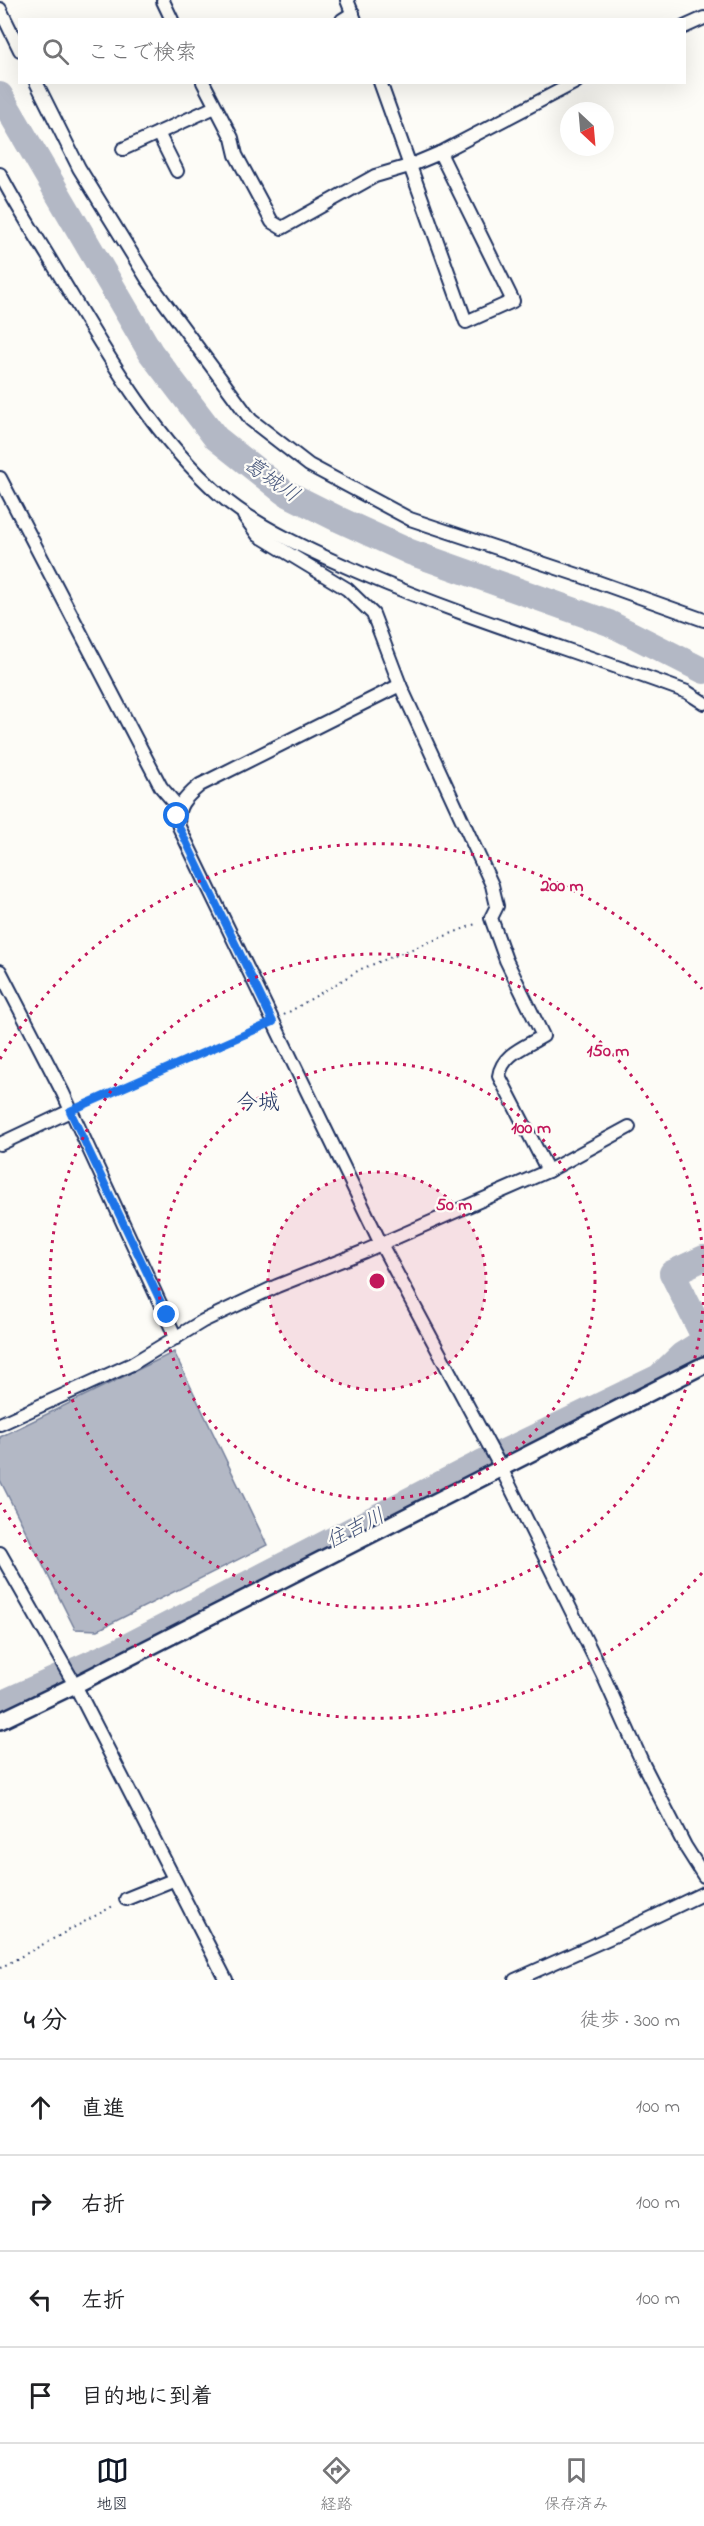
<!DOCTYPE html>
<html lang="ja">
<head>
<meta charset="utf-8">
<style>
	body { margin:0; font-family:"Indie Flower","Klee One",sans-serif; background:#f6f6f6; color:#202124 }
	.compass { position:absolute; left:560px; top:102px; width:54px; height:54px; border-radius:50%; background:#fff; box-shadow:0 6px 24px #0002; rotate:154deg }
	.stop { position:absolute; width:18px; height:18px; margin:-14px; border:4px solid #1a73e8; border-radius:50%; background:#fff }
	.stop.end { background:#1a73e8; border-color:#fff; box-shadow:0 2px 6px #0008 }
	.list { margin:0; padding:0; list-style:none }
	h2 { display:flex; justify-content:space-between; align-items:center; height:78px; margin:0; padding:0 24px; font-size:26px }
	h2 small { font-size:20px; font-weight:400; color:#757577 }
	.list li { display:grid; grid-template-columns:39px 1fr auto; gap:18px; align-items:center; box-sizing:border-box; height:96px; padding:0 24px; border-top:2px solid #e0e0e0 }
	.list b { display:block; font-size:22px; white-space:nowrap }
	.list em { font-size:20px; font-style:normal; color:#757577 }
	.icon { flex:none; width:33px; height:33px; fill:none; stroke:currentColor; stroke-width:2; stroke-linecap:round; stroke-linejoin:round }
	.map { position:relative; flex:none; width:704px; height:1980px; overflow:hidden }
	.search { position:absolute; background:#fff; box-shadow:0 6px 24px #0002; left:18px; right:18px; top:18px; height:66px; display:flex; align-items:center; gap:15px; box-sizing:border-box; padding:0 21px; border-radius:0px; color:#757577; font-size:22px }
	.sheet { height:462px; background:#fff }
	nav { display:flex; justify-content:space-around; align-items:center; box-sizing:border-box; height:84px; border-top:2px solid #e0e0e0; background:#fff; font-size:16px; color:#757577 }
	nav a { display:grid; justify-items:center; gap:3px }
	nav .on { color:#111827 }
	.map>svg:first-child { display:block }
	.water { fill:#b3b8c5; stroke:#76819c; stroke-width:1.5 }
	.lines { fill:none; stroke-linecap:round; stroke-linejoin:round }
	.river { stroke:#b3b8c5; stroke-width:26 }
	.minor-casing { stroke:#1b2f5e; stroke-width:16 }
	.tertiary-casing { stroke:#1b2f5e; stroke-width:20 }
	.path { stroke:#1b2f5e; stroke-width:2; stroke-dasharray:1.5 4.5; stroke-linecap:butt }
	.minor { stroke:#fdfcf7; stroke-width:12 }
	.tertiary { stroke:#fdfcf7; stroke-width:15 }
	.route { stroke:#1a73e8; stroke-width:8 }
	.ring { fill:none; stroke:#c2185b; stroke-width:3; stroke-dasharray:3 6 }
	.labels { text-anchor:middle; stroke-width:4.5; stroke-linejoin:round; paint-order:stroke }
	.water-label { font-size:21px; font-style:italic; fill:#49587d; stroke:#fdfcf7 }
	.quarter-label { font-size:22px; fill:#1b2f5e; stroke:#fdfcf7 }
	.centre { fill:#c2185b; stroke:#fdfcf7; stroke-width:3 }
	.ring-label { font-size:18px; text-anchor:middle; font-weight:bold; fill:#c2185b; stroke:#fdfcf7; stroke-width:4.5; stroke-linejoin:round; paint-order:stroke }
</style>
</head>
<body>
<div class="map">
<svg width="704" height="1980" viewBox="0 0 704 1980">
	<rect width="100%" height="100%" fill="#fdfcf7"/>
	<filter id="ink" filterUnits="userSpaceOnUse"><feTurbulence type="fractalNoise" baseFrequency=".0167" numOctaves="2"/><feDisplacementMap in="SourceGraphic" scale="12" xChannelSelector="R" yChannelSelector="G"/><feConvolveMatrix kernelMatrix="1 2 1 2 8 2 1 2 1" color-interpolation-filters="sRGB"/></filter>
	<g filter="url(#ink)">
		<polygon class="water" points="174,1352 267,1545 98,1630 75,1629 0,1480 0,1437"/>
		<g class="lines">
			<g class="river">
				<polyline points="0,95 151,353 216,438 284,492 338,519 410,552 609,623 704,671"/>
				<polyline points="704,1258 672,1273 704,1337"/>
				<polyline points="0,1704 120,1650 481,1463 659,1377 682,1355 704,1341"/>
			</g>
			<defs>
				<g id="minor">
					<polyline points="347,0 355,20"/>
					<polyline points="163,1 172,20"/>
					<polyline points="0,9 20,50"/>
					<polyline points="342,20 353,13"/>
					<polyline points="684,27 704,18"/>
					<polyline points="36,82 79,168 148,280 251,420 309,465 410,519 581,576 704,620"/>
					<polyline points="203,82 232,138 236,155 272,222 282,228 375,176 409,166 440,153 576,82"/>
					<polyline points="380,82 466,322 513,301 440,153"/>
					<polyline points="158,133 177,171"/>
					<polyline points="123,149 215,107"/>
					<path d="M 0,174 C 18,209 40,242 60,276 C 106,353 152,435 220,495 C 256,527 319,555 363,574 C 468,619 579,652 687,692 L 704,703"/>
					<polyline points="0,478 161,787 179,808"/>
					<path d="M 244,516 L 258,535 L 347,589 L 373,614 L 400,685 L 492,885 L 497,906 L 491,918 L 506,960 L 543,1036 C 525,1047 502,1054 499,1076 L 548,1171"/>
					<path d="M 400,685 L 200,785 C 186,797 175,806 179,827 L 381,1244 L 501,1468 L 602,1673 L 644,1766 L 685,1846 L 704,1876"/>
					<polyline points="0,971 63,1093 176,1338"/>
					<polyline points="0,1144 70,1111"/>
					<polyline points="0,1424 132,1364 203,1321 277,1286 365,1251 548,1171 629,1127"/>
					<polyline points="0,1553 75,1685 226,1980"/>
					<polyline points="126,1899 173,1880"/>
					<polyline points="515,1980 616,1935 704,1893"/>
				</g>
				<polyline id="tertiary" points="0,1721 75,1685 704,1365"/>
			</defs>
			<use href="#minor" class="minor-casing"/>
			<use href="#tertiary" class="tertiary-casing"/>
			<g class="path">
				<polyline points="284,1015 361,969 478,923"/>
				<polyline points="84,1105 260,1027"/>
				<polyline points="0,1968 115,1905"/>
			</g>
			<use href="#minor" class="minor"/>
			<use href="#tertiary" class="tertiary"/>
		</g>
	</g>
	<g class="lines" filter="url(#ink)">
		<polyline class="route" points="167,1315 70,1111 273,1022 179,827 177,816"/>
	</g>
	<circle cx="377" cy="1281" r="109" fill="#c2185b" fill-opacity=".12"/>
	<g class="ring">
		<circle cx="377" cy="1281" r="109"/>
		<circle cx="377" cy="1281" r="218"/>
		<path d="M704 1284A327 327 0 1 1 704 1278"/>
		<path d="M702 1573A437 437 0 0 1 0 1503M0 1059A437 437 0 0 1 702 989"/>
	</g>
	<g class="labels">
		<g class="water-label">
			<text transform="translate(272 479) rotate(35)" y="7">葛城川</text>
			<text transform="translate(355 1528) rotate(-27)" y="7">住吉川</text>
		</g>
		<g class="quarter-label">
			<text x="258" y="1109">今城</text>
		</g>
	</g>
	<circle cx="377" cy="1281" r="9" class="centre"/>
	<g class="ring-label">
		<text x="562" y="891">200 m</text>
		<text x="608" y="1056">150 m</text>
		<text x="531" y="1133">100 m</text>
		<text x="454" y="1210">50 m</text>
	</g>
</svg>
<svg class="compass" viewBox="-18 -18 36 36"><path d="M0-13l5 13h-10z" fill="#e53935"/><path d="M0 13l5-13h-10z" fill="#757577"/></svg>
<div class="stop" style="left:177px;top:816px"></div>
<div class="stop end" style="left:167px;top:1315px"></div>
<div class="search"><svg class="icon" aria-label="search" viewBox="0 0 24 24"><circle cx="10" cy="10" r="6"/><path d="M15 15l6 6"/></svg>ここで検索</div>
</div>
<section class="sheet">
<h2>4 分<small>徒歩 · 300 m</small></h2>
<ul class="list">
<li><svg class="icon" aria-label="ahead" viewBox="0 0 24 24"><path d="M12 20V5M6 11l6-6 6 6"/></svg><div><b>直進</b></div><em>100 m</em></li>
<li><svg class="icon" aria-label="right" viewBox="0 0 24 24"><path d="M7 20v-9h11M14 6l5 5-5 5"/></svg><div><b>右折</b></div><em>100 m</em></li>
<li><svg class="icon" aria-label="left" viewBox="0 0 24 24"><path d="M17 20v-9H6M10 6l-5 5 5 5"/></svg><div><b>左折</b></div><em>100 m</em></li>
<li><svg class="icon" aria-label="arrive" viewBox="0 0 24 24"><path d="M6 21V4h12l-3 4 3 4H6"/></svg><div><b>目的地に到着</b></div></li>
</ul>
</section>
<nav>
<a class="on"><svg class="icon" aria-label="map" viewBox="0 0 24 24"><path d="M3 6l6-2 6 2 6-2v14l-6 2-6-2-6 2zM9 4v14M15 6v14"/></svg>地図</a>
<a><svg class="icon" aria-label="directions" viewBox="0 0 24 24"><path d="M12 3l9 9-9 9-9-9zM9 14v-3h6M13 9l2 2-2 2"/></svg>経路</a>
<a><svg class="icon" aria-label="saved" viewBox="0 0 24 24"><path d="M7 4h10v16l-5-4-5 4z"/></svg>保存済み</a>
</nav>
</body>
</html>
